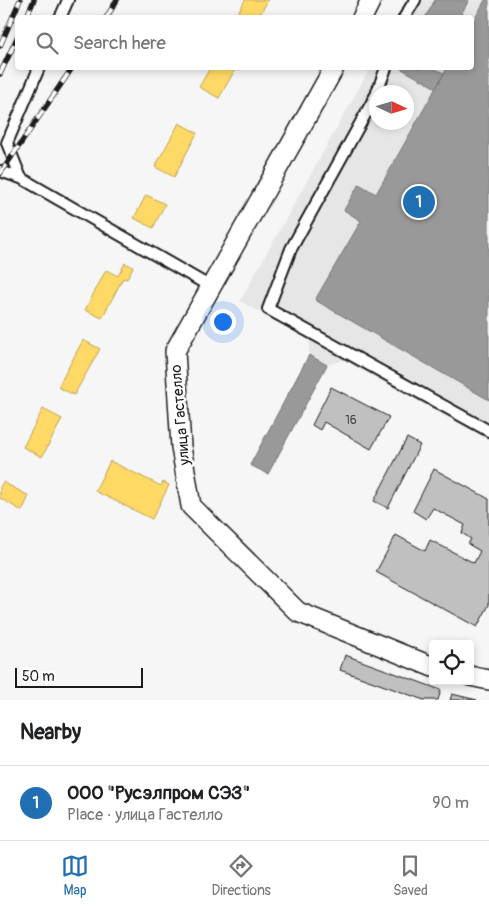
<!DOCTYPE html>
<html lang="en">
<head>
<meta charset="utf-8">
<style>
	body { margin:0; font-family:Pangolin,sans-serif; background:#f6f6f6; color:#202124 }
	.controls { position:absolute; right:15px; bottom:15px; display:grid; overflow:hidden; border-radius:5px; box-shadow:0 2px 8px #0003 }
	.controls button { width:45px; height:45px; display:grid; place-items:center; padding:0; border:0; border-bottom:1px solid #e0e0e0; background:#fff; color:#202124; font:25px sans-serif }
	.compass { position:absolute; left:369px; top:85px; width:45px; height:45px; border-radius:50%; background:#fff; box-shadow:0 2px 8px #0003; rotate:94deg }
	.scale { position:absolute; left:15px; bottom:12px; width:128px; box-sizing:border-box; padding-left:5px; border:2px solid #1c1c1c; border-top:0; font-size:14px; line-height:18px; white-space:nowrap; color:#1c1c1c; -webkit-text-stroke:4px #fff; paint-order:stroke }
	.you { position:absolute; left:222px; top:321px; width:18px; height:18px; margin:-12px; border:4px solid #fff; border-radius:50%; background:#1a73e8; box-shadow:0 0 0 8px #1a73e833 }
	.badge { display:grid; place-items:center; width:32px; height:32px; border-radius:50%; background:#1f6fb2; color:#fff; font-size:16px; font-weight:700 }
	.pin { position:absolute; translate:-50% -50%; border:2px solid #fff; box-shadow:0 1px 5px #0006 }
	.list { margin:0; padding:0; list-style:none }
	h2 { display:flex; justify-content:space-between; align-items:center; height:65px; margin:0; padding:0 20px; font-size:21px }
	h2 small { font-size:16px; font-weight:400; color:#757577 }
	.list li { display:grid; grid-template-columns:32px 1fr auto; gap:15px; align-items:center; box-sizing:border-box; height:75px; padding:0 20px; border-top:1px solid #e0e0e0 }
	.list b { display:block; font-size:19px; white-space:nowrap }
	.list p { margin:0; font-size:16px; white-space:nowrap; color:#757577 }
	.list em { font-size:16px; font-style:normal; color:#757577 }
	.icon { flex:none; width:28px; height:28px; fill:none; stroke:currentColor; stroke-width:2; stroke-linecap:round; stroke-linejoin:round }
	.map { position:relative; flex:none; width:489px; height:700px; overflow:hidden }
	.search { position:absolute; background:#fff; box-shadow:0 2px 8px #0003; left:15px; right:15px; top:15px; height:55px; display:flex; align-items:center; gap:12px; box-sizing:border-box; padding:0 18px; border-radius:5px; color:#757577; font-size:19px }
	.sheet { height:140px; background:#fff }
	nav { display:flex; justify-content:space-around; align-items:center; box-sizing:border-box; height:70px; border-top:1px solid #e0e0e0; background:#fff; font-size:14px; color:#757577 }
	nav a { display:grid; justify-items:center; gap:2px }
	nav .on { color:#1f6fb2 }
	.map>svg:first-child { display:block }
	.built { fill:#e6e6e6; fill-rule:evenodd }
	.homes { fill:#ffd966; stroke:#bba050 }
	.industry { fill:#999; stroke:#747474 }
	.building { fill:#c0c0c0; stroke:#1c1c1c }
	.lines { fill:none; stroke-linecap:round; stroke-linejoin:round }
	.lane-casing { stroke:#1c1c1c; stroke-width:14 }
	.street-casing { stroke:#1c1c1c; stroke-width:22 }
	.lane { stroke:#fff; stroke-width:10 }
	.street { stroke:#fff; stroke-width:19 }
	.rail-casing { stroke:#1c1c1c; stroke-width:5.5 }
	.rail { stroke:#fff; stroke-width:4; stroke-dasharray:11; stroke-linecap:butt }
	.labels { text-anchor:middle; stroke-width:5; stroke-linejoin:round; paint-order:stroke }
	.number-label { font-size:12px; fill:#454545 }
	.street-label { font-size:15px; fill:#1c1c1c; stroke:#fff }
</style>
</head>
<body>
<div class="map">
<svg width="489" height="700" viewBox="0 0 489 700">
	<rect width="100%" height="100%" fill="#f6f6f6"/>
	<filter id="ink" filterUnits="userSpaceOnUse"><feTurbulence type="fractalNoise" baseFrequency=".02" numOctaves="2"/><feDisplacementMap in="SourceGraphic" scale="10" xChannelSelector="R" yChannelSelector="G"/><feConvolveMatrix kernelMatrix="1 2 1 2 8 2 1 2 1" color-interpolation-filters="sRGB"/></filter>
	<g filter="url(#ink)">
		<path class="built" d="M 408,0 L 489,0 L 489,440 L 343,360 L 327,365 L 309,355 L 309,340 L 240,301 L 370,68 L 472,68 L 472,18 L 398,17 ZM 376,92 L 406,92 L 406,122 L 376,122 Z"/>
		<g class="homes">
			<polygon points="245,0 268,0 258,18 235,18"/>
			<polygon points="210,68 236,68 219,98 199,87"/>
			<polygon points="179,123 197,133 174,177 155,167"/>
			<polygon points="146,195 165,204 153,228 134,218"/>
			<polygon points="125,263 133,267 127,279 123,278 102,318 85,310 106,270 118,276"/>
			<polygon points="83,340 100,349 74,395 58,387"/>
			<polygon points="43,409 62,419 42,457 23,447"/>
			<polygon points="110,461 161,486 163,482 169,485 152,519 95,491"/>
			<polygon points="3,482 29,496 22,511 0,498 0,487"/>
		</g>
		<g class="industry">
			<polygon points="435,0 469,0 459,18 425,18"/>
			<polygon points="485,0 489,0 489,400 315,300 361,221 344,210 359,184 376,194 447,68 472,68 472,24"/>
			<polygon points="400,68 433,68 444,73 436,88"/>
			<polygon points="309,355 327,365 268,474 250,465"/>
		</g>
		<g class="building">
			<polygon points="331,387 389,417 371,449 324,422 320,430 312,425"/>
			<polygon points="407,438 420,445 388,508 374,501"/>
			<polygon points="434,469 489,499 489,605 477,627 376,572 396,535 425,551 430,540 474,563 480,551 468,544 471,539 462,533 465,525 433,508 426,519 413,511"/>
			<polygon points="345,655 441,690 438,700 424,700 340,670"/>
			<polygon points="452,694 477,700 450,700"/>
		</g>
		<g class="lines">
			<defs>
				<g id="lane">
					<polyline points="60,18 68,0"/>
					<polyline points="404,18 415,0"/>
					<polyline points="377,92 386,68"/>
					<polyline points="376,95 291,249 268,309 489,431"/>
					<polyline points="0,171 21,178 211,287"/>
					<polyline points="21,178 7,143 39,68"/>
				</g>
				<g id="street">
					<polyline points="362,18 371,0"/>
					<polyline points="334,68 175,351 181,447 191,506 298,612 433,667"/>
					<polyline points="470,676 489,680"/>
				</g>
			</defs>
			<use href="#lane" class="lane-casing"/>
			<use href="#street" class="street-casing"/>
			<use href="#lane" class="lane"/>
			<use href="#street" class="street"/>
			<defs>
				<g id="rail">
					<polyline points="26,18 34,0"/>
					<polyline points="106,18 117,0"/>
					<polyline points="0,46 20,0"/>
					<polyline points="0,74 18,36"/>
					<polyline points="0,174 72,68"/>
				</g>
			</defs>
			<use href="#rail" class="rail-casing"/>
			<use href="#rail" class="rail"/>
		</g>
	</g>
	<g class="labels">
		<g class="number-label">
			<text x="351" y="424">16</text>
		</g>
		<g class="street-label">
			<text transform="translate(180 415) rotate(-95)" y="5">улица Гастелло</text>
		</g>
	</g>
</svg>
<div class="controls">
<button><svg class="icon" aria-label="locate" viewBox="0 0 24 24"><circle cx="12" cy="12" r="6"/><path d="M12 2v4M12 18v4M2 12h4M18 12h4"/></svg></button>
</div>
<svg class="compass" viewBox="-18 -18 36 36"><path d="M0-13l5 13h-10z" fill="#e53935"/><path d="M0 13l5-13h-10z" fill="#757577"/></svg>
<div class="scale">50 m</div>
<div class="you"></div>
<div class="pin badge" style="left:419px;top:202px">1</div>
<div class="search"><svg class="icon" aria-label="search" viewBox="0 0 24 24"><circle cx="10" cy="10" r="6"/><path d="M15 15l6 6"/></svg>Search here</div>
</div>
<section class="sheet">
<h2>Nearby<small></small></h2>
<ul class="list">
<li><span class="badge">1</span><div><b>ООО &quot;Русэлпром СЭЗ&quot;</b><p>Place · улица Гастелло</p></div><em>90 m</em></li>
</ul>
</section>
<nav>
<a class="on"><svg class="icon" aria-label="map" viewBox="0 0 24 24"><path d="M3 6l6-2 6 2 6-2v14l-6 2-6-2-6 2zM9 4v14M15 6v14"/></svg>Map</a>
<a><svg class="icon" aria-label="directions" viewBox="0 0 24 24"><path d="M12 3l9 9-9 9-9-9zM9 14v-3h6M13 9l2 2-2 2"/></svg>Directions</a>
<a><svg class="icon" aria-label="saved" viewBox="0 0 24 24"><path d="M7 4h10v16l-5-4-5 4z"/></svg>Saved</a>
</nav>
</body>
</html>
